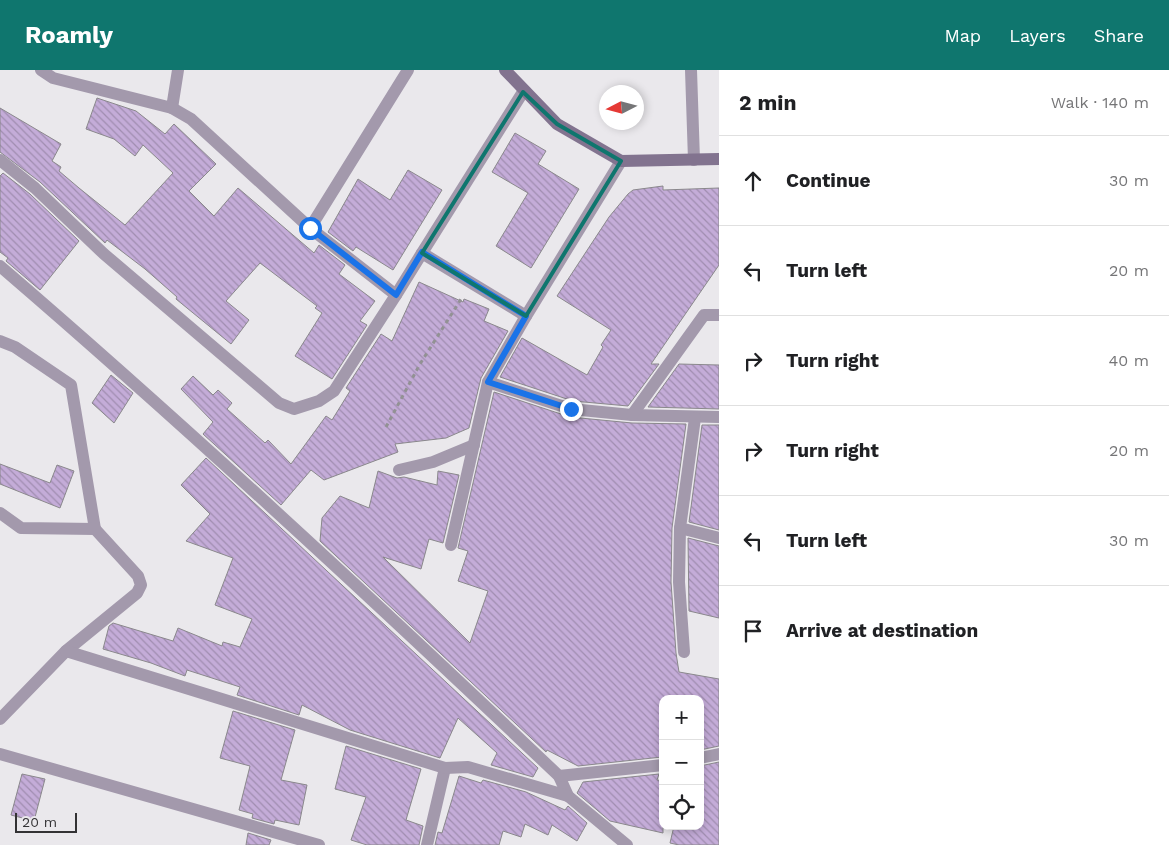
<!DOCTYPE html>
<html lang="en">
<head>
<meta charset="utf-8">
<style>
	body { margin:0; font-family:"Work Sans",sans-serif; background:#f6f6f6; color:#202124 }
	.controls { position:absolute; right:15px; bottom:15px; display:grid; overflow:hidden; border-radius:10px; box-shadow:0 2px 8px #0003 }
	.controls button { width:45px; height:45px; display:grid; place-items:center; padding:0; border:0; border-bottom:1px solid #e0e0e0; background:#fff; color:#202124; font:25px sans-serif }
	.compass { position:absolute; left:599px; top:15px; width:45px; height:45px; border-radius:50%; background:#fff; box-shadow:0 2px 8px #0003; rotate:264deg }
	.scale { position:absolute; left:15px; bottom:12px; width:62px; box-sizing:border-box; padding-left:5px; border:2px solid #333234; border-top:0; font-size:14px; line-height:18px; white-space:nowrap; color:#333234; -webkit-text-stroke:4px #eae8ec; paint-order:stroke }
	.stop { position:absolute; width:15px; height:15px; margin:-11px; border:4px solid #1a73e8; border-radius:50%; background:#fff }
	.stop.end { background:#1a73e8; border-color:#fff; box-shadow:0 1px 5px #0008 }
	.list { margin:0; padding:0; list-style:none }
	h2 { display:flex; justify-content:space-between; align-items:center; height:65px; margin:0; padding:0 20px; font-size:21px }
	h2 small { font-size:16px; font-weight:400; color:#757577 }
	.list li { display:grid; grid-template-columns:32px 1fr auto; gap:15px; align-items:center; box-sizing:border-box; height:90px; padding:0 20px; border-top:1px solid #e0e0e0 }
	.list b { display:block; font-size:19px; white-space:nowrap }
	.list em { font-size:16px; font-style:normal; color:#757577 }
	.icon { flex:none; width:28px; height:28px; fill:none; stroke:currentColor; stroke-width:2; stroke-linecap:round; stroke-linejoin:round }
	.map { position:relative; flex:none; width:719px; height:775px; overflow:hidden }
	header { display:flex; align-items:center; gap:30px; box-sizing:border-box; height:70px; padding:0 25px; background:#0f766e; color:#fff }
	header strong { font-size:24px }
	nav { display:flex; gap:28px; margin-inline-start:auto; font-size:18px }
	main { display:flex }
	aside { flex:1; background:#fff }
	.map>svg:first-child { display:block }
	.building { fill:url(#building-back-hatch); stroke:#8a888c }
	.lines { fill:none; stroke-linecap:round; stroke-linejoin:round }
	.path { stroke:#929194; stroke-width:3; stroke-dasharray:4 4; stroke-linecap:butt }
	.street { stroke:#a399ac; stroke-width:12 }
	.secondary { stroke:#82738f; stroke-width:12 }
	.route { stroke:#1a73e8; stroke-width:6 }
	.marked { fill:none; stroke:#0f766e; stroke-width:4; stroke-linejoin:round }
</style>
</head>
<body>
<header>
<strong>Roamly</strong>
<nav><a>Map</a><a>Layers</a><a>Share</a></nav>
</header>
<main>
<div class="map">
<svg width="719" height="775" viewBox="0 0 719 775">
	<defs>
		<pattern id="building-back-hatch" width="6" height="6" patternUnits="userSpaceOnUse" patternTransform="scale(1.25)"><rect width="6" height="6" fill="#c4acd8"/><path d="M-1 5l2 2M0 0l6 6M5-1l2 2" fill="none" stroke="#a08db0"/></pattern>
	</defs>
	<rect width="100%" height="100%" fill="#eae8ec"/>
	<g class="building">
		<polygon points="97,28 136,41 165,64 174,54 216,94 189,121 214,146 238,118 314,183 319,175 345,195 339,204 375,231 360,251 367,255 332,309 295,286 322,243 315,238 317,236 260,193 226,231 249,250 231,274 176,229 177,227 145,199 107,170 105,173 40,112 0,82 0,38 61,74 52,91 61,97 59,101 79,118 125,155 173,103 143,75 135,86 114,69 86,59"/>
		<polygon points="515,63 546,81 538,94 579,119 531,198 496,176 528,123 492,102"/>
		<polygon points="408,100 442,120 393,200 356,177 353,181 328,162 358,109 390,130"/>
		<polygon points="3,103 30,124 79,171 40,220 6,191 8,188 0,182 0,106"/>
		<polygon points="663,116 663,120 719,118 719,195 651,294 659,294 628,336 573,331 500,307 522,268 587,305 603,277 601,275 611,260 557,226 609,147 628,124 633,120"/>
		<polygon points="419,212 463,232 464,229 489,239 484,251 508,261 481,308 469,358 446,368 395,374 398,382 324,410 311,400 281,435 203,364 213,352 181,319 193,306 213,325 218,320 232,333 227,339 265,373 268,370 291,394 326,346 332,350 350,321 346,318 381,264 392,271"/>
		<polygon points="679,294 719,295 719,339 648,337"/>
		<polygon points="111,305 133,323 114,353 92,333"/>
		<polygon points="494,322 570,347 632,353 686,354 672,458 671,512 676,583 679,602 719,609 719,676 700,680 700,629 663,629 662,687 578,696 547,680 546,682 320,471 322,448 340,426 369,438 378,401 397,408 404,407 437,415 438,401 459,405 443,473 429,469 421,499 383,487 470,573 488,521 458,511 468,481 458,478"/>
		<polygon points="702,355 719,355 719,460 689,452"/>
		<polygon points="206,388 538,698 533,707 491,695 497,683 458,648 440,688 350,660 302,635 299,645 237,625 240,617 187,600 185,606 151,593 103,579 109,556 113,553 173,571 178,558 222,576 223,572 240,577 252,549 215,535 233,488 186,471 210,444 181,415"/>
		<polygon points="0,394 50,413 57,395 74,401 60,438 0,414"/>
		<polygon points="688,468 719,476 719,548 689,541"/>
		<polygon points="233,641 295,660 281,710 307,715 299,755 275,750 274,754 252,748 253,744 239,740 250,696 220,688"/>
		<polygon points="346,676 421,699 406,750 423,756 419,775 367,775 351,770 366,727 335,719"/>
		<polygon points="719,692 719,775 679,775 670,773 674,756 700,756 700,696"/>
		<polygon points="22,704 45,709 34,751 11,745"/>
		<polygon points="659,704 657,710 663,711 663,763 610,751 577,723 583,712"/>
		<polygon points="459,706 481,713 483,710 526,722 565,740 568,736 587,753 577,771 552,755 548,765 525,754 521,767 503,761 499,775 435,775 438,762 442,763"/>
		<polygon points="248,763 271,770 269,775 246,775"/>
	</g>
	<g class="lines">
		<polyline class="path" points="386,357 420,294 463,226"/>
		<g class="street">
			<polyline points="41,0 53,8 172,38 178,0"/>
			<polyline points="408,0 310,158 396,225 422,183"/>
			<polyline points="691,0 694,90"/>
			<polyline points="523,22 422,183 526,246 621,91"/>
			<polyline points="172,38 191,49 310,158"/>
			<polyline points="0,90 35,118 104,184 279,333 294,339 319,331 334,321 396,225"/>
			<path d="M 0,196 C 191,360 376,532 559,706 L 568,726 L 627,775"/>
			<polyline points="526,246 488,312 571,339 632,345 719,347"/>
			<polyline points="0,271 15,277 71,315 95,459"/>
			<polyline points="632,345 704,245 719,245"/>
			<polyline points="695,348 680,458 719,468"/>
			<polyline points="399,400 433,392 474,375"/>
			<polyline points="0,443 21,458 95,459 138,506 141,515 137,523 66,581 0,649"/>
			<polyline points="680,458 679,512 684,582"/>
			<polyline points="451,475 488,312"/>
			<polyline points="66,581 445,698 427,775"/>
			<polyline points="0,684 319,775"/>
			<polyline points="700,688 719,684"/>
			<polyline points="445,698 468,697 568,726"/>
			<polyline points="559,706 663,695"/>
		</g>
		<polyline class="secondary" points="505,0 557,54 621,91 719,89"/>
	</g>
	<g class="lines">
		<polyline class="route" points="310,158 396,225 422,182 526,246 488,312 571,339"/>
	</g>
	<path class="marked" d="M 523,22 L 557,54 L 621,91 L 526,246 L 422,183 Z"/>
</svg>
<div class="controls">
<button>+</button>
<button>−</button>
<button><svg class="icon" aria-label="locate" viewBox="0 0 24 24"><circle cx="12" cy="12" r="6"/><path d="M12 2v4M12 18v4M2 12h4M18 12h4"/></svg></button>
</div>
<svg class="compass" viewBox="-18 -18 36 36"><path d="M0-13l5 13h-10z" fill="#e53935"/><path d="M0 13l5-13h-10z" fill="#757577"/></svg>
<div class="scale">20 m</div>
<div class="stop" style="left:310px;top:158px"></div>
<div class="stop end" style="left:571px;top:339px"></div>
</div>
<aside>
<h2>2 min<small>Walk · 140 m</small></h2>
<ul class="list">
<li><svg class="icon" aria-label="ahead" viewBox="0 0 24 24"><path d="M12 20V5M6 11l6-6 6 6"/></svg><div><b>Continue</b></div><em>30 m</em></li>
<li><svg class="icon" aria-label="left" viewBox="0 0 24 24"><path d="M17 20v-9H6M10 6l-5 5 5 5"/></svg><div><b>Turn left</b></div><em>20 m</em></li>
<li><svg class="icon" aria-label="right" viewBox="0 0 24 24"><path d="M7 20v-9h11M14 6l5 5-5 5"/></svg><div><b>Turn right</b></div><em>40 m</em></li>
<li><svg class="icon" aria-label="right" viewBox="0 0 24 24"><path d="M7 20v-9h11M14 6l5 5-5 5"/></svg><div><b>Turn right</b></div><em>20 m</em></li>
<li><svg class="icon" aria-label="left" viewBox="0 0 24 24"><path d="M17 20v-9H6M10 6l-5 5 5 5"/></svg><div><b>Turn left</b></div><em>30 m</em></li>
<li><svg class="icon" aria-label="arrive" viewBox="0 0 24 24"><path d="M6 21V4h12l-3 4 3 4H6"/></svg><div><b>Arrive at destination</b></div></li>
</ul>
</aside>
</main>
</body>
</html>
